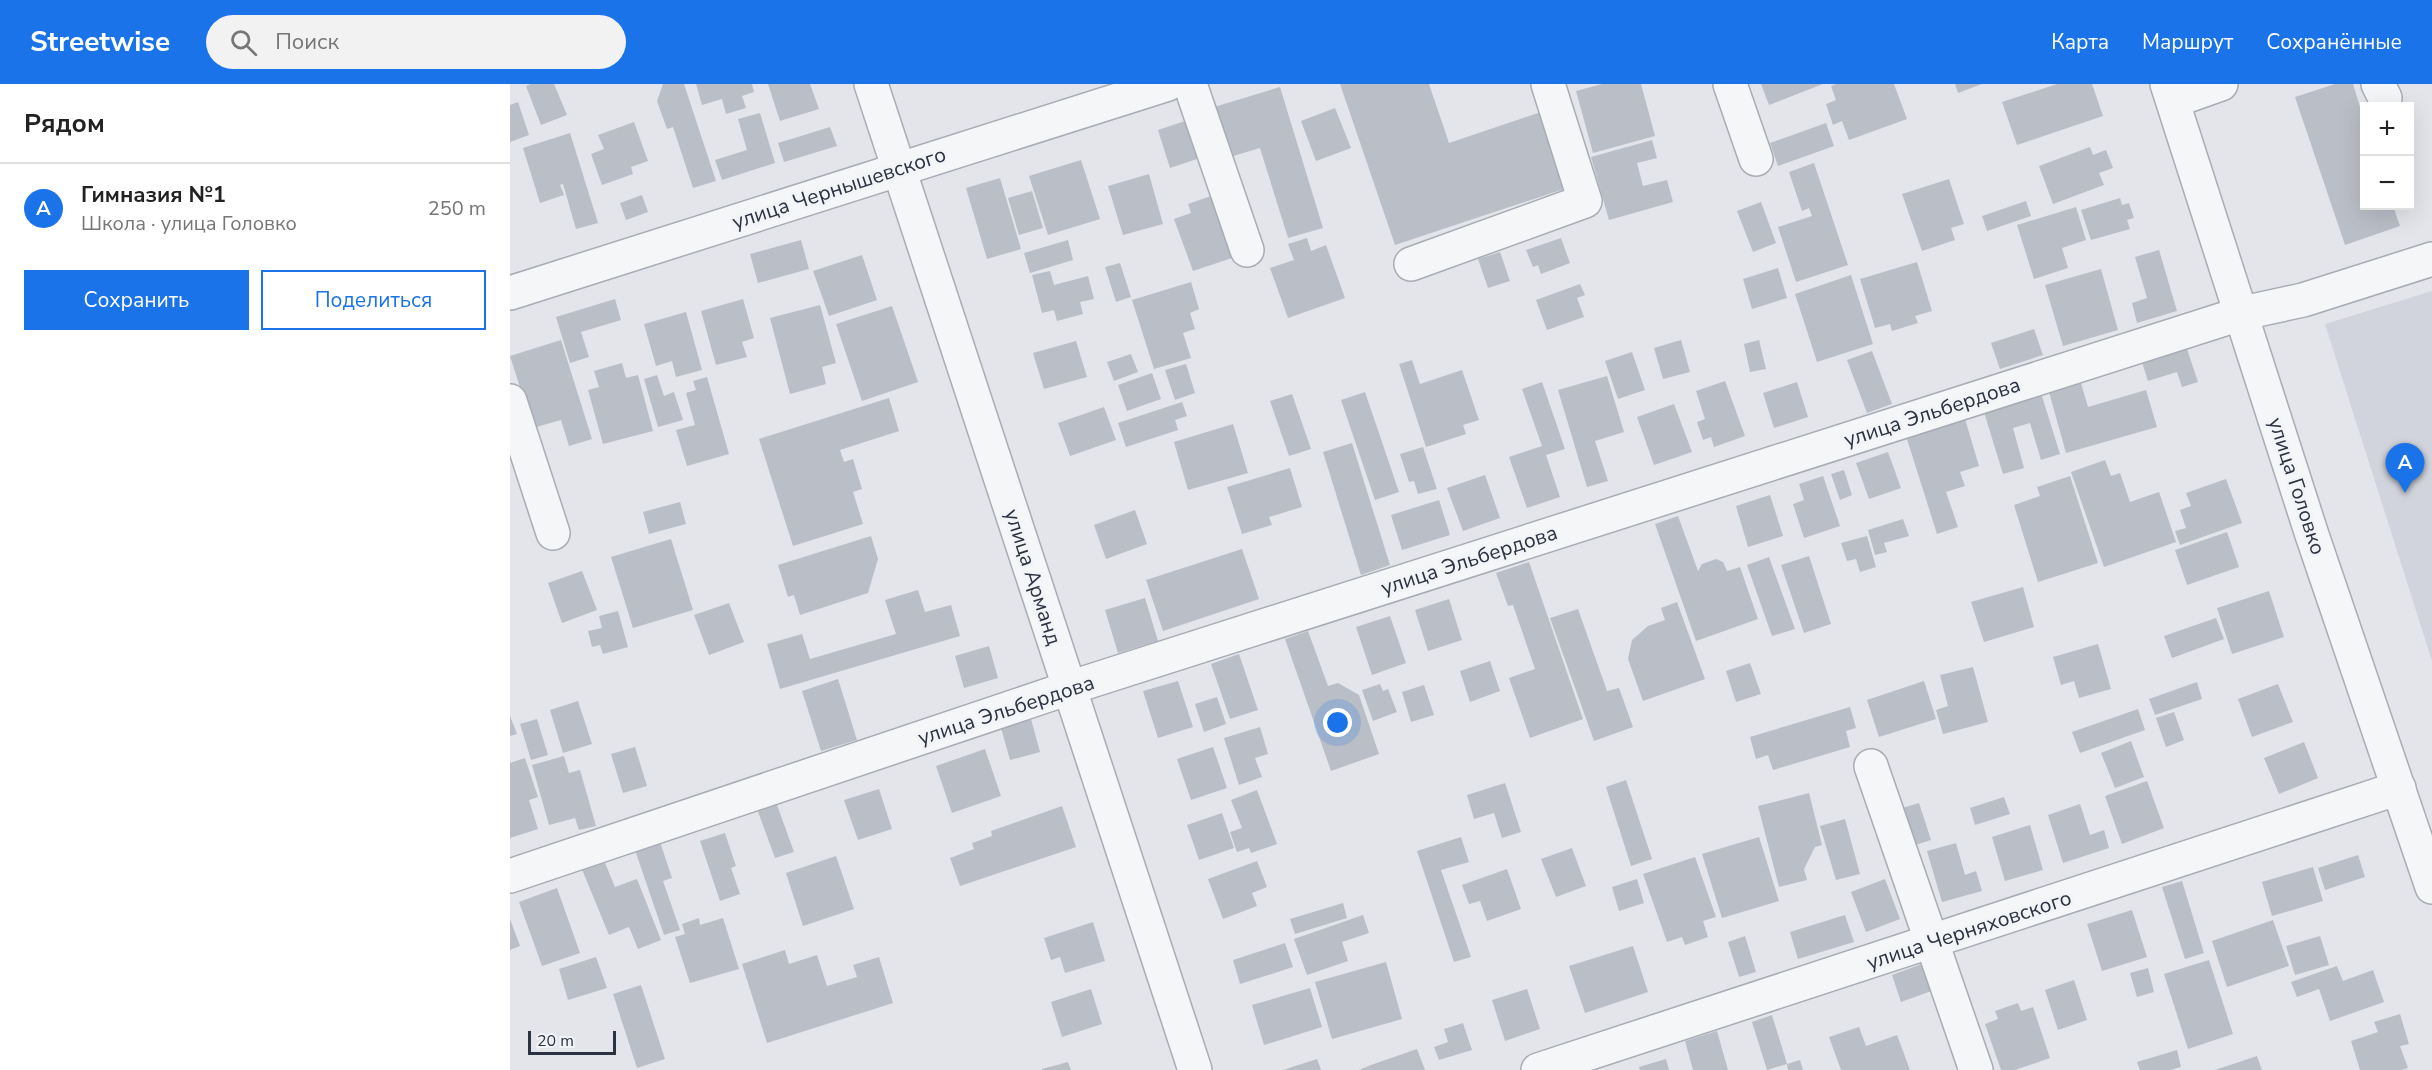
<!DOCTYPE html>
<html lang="ru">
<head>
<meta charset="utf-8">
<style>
	body { margin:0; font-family:"Nunito Sans",sans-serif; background:#f2f2f2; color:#222 }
	.controls { position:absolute; right:18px; top:18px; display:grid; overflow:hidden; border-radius:0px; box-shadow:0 6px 24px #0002 }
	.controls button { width:54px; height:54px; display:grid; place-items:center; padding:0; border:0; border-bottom:2px solid #e0e0e0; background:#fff; color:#222; font:30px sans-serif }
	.scale { position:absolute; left:18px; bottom:15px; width:88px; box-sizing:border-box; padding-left:6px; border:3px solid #2b3241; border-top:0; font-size:16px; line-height:21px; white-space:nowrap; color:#2b3241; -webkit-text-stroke:4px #f2f4f7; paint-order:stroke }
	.you { position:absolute; left:828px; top:639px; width:21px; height:21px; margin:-15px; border:4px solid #fff; border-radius:50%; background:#1a73e8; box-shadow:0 0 0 9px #1a73e833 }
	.badge { display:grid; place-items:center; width:39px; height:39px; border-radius:50%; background:#1a73e8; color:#fff; font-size:20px; font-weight:700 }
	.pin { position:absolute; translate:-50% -50px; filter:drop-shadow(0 2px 3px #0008) }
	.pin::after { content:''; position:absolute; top:32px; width:21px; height:18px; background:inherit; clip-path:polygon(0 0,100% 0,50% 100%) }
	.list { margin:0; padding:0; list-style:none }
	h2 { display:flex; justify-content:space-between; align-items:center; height:78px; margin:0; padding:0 24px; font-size:26px }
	h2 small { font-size:20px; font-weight:400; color:#767676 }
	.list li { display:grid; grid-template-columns:39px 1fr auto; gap:18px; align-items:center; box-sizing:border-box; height:90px; padding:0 24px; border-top:2px solid #e0e0e0 }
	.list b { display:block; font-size:22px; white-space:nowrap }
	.list p { margin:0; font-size:20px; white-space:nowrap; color:#767676 }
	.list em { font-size:20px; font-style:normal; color:#767676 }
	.actions { display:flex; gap:12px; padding:18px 24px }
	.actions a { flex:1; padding:14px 0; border:2px solid #1a73e8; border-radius:0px; text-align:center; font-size:21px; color:#1a73e8 }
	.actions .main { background:#1a73e8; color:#fff }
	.icon { flex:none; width:33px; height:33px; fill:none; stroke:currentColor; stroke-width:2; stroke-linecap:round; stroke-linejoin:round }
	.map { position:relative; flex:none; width:1922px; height:986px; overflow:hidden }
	header { display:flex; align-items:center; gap:36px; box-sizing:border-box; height:84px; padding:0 30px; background:#1a73e8; color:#fff }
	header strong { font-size:28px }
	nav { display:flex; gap:33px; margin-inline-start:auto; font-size:21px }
	.search { width:420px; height:54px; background:#f2f2f2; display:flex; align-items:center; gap:15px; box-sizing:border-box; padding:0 21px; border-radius:33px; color:#767676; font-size:22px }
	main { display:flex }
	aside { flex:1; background:#fff }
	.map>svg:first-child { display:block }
	.built { fill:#d1d4dc }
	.building { fill:#babec7 }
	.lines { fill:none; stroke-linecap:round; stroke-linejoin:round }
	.minor-casing { stroke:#a8acb4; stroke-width:36 }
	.minor { stroke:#f5f6f8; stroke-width:33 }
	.labels { text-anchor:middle; stroke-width:6; stroke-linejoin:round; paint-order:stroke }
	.street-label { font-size:21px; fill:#2b3241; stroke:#f2f4f7 }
</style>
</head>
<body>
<header>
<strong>Streetwise</strong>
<div class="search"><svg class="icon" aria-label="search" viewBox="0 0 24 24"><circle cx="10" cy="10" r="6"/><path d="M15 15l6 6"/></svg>Поиск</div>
<nav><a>Карта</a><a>Маршрут</a><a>Сохранённые</a></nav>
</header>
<main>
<aside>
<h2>Рядом<small></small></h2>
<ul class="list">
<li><span class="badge">A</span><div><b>Гимназия №1</b><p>Школа · улица Головко</p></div><em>250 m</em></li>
</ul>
<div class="actions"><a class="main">Сохранить</a><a>Поделиться</a></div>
</aside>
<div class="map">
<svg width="1922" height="986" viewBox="0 0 1922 986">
	<rect width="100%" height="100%" fill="#e3e5ea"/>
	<polygon class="built" points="1922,207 1922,577 1815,240"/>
	<g class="building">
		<polygon points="21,0 44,0 57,31 31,41 16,2"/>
		<polygon points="153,0 174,0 206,97 183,104 163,43 157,45 147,17"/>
		<polygon points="186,0 242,0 244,8 232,12 236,24 216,30 212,15 192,21"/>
		<polygon points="258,0 300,0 309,25 270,37"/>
		<polygon points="830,0 919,0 939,59 1031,28 1057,104 885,161"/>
		<polygon points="1092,0 1131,0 1145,52 1083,69 1066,7"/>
		<polygon points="1251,0 1313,0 1259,21"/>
		<polygon points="1326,0 1384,0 1397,35 1339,56 1332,37 1323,41 1316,20 1326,16 1321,2"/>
		<polygon points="1445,0 1472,0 1448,9"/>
		<polygon points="1547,0 1582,0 1593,32 1507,61 1492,18"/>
		<polygon points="1825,0 1843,0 1854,36 1854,122 1883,122 1890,142 1835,161 1785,13"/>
		<polygon points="770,3 813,144 778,154 750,64 720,73 704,23"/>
		<polygon points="8,18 19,51 0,58 0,21"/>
		<polygon points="825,24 841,64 806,77 791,37"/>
		<polygon points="250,29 265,79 212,96 205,76 237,66 228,35"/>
		<polygon points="678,36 690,74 660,84 648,46"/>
		<polygon points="124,38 138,77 121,83 123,90 92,101 81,70 94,65 88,51"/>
		<polygon points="1316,39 1324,62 1268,82 1260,59"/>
		<polygon points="320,43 327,62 274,78 268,59"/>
		<polygon points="60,49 88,139 66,145 53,100 50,101 54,111 30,119 13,64"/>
		<polygon points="1142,56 1147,74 1127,79 1133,102 1157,96 1163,118 1099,136 1081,73"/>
		<polygon points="1580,63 1583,71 1596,66 1603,84 1589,89 1594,101 1543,120 1529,82"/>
		<polygon points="571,76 590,135 538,151 519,92"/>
		<polygon points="1304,79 1338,181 1286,198 1268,143 1302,132 1299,124 1292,127 1279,88"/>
		<polygon points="639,90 653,140 613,151 598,102"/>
		<polygon points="490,94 511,165 477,175 456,104"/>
		<polygon points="1439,95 1454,140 1441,144 1445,156 1412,167 1392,110"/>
		<polygon points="522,107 533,144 509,151 498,114"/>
		<polygon points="707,110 728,172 683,187 664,135 681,129 678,120"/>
		<polygon points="132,111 138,128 116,136 110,119"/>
		<polygon points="1610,114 1612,121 1619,119 1624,134 1617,136 1620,145 1581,156 1571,126"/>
		<polygon points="1516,117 1521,132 1477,147 1472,132"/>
		<polygon points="1251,118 1266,159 1243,168 1227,127"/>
		<polygon points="1566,123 1576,156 1552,164 1558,184 1524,195 1507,141"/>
		<polygon points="797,154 801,167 816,161 835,214 778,234 760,184 784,176 778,160"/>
		<polygon points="1051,154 1060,179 1031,190 1028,181 1023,183 1016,166"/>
		<polygon points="291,156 299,185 248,199 240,170"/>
		<polygon points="558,156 563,176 520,189 514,169"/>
		<polygon points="1649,166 1667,227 1627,239 1622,219 1637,214 1625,173"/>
		<polygon points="990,168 1000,197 978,204 968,175"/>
		<polygon points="352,171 367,216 319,232 303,187"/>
		<polygon points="1407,178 1422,227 1405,232 1408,239 1382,247 1380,240 1365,244 1350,195"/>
		<polygon points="610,179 621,213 606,218 595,183"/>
		<polygon points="1268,184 1277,214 1242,225 1233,195"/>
		<polygon points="1591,185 1608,246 1553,262 1535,201"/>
		<polygon points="540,187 544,201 578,192 584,215 570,218 573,230 547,237 544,226 532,229 522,191"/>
		<polygon points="1341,191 1363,260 1307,278 1285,210"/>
		<polygon points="681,198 689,225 680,229 685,245 673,249 681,274 644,285 622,216"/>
		<polygon points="1070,200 1075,211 1067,214 1074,233 1037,246 1026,216"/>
		<polygon points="105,215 111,236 71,248 79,273 60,279 46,233"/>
		<polygon points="233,215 244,254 232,258 237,273 206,281 191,227"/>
		<polygon points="310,221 326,279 312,283 316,300 280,310 260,234"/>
		<polygon points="382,222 408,298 352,317 326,240"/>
		<polygon points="176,228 192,286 166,293 162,277 146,282 134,240"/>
		<polygon points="1524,245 1533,271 1490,285 1481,259"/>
		<polygon points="51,256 82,355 59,362 51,336 23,344 0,272"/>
		<polygon points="1171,256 1180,288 1153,295 1144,264"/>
		<polygon points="1249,256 1256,285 1240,288 1234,260"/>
		<polygon points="566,257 577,293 534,305 523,269"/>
		<polygon points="1677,265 1688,298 1672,303 1667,288 1638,297 1632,278"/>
		<polygon points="1362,267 1382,320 1357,329 1337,276"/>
		<polygon points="1122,268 1135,306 1108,315 1095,277"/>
		<polygon points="621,270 628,288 604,297 597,278"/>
		<polygon points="902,276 910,300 952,286 969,336 953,341 956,350 916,363 889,280"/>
		<polygon points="112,279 116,294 128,291 143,347 93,360 78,306 89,303 84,287"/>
		<polygon points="676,280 685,309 665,316 655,286"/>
		<polygon points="642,289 651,315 617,327 608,301"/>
		<polygon points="147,291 154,312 164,308 173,336 148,343 134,295"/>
		<polygon points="1097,292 1114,348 1085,357 1098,397 1077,403 1048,306"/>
		<polygon points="197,293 219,370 177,382 166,346 185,341 176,309 186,306 183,297"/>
		<polygon points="1215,297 1235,352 1204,363 1201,353 1193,356 1187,338 1195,335 1186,307"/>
		<polygon points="1032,298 1055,365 1036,371 1050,413 1017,424 999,373 1032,362 1012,305"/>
		<polygon points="1287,298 1298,333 1264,344 1253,309"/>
		<polygon points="1571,299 1578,323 1636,306 1647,343 1556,369 1539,308"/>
		<polygon points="855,308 889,408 865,416 831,316"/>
		<polygon points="1531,309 1550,370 1531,376 1520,339 1503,344 1514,384 1493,390 1473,325"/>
		<polygon points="782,310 801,365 779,372 760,317"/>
		<polygon points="379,314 389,347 330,366 334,378 343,375 352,405 343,408 353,440 283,462 249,355"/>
		<polygon points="672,318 677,332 665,336 668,346 616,363 608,339"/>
		<polygon points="1164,320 1182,368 1144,381 1127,333"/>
		<polygon points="594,323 606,356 560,372 548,339"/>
		<polygon points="1455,335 1469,382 1450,388 1455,402 1436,408 1448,443 1427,450 1396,352"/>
		<polygon points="723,340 738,389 678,406 664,358"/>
		<polygon points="842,359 880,481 851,491 813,368"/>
		<polygon points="913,363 927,405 908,410 904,397 899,398 890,370"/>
		<polygon points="1378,368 1391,404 1359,415 1346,379"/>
		<polygon points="1595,376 1601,392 1610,389 1620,418 1649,408 1666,458 1594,483 1561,388"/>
		<polygon points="780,384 792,423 759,433 762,441 732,450 717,403"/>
		<polygon points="1334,386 1342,411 1330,416 1321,390"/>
		<polygon points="975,391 990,434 953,447 937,404"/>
		<polygon points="1313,392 1330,442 1294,454 1283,420 1294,416 1289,400"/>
		<polygon points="1560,392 1588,479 1528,498 1504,421 1530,412 1527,403"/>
		<polygon points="1716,395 1732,439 1670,461 1665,447 1676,444 1670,426 1681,422 1676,409"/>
		<polygon points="1260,411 1273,452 1238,463 1226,422"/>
		<polygon points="929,416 940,451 892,466 881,431"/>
		<polygon points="170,418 176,440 139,450 133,428"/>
		<polygon points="625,426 637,460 596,475 584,441"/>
		<polygon points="1168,432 1188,487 1192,480 1206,475 1213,478 1217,487 1230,483 1248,535 1186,557 1145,440"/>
		<polygon points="1393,435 1399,452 1374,459 1377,468 1365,471 1358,446"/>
		<polygon points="1717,448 1729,483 1677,501 1665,466"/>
		<polygon points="361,452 368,475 358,509 290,531 284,511 278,513 268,481"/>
		<polygon points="1357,452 1366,483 1350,488 1346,475 1337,477 1331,459"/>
		<polygon points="161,455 183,526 123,544 101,473"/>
		<polygon points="732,465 749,515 653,547 636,496"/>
		<polygon points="1299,472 1321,540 1294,549 1271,481"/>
		<polygon points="1259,473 1285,545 1262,552 1237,481"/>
		<polygon points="1019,478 1073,635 1020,654 999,594 1025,585 1003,521 998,522 986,489"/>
		<polygon points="72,487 87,526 52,539 38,499"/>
		<polygon points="1513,503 1524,543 1474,558 1461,518"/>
		<polygon points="408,506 415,528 441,521 450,552 270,605 257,560 292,550 300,575 386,550 375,516"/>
		<polygon points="1759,507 1774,553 1722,570 1707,524"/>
		<polygon points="635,514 648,557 608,569 595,526"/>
		<polygon points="939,515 952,556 918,567 905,526"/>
		<polygon points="1167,518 1195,595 1133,617 1118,575 1122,556 1138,542 1155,536 1151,524"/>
		<polygon points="219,519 234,558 199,571 184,531"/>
		<polygon points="1068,525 1097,607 1109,604 1123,643 1084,657 1040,534"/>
		<polygon points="108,527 118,563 93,570 90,561 82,563 78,547 92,544 89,532"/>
		<polygon points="880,532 896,579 862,591 846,543"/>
		<polygon points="1706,534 1714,555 1662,574 1654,552"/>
		<polygon points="798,547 818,602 828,599 849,611 869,670 821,687 775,555"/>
		<polygon points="1588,560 1601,605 1569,614 1564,597 1551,601 1543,573"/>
		<polygon points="479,562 488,594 454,604 445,572"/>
		<polygon points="729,570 748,626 720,635 701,580"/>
		<polygon points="980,577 990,607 960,618 950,587"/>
		<polygon points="1240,579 1251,610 1226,618 1216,587"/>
		<polygon points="1463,583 1478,638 1433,650 1426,626 1438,622 1430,591"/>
		<polygon points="328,595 347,656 311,667 292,607"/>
		<polygon points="668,597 683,643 648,654 633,607"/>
		<polygon points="1414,597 1426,635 1369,653 1357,616"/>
		<polygon points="1687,598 1692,615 1645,631 1639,615"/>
		<polygon points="870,600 873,607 878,605 887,628 863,637 852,606"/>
		<polygon points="1768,600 1783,638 1742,653 1728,615"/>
		<polygon points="914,601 924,631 901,638 892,608"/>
		<polygon points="707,613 716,640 694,648 685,620"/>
		<polygon points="68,617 82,660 53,669 40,626"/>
		<polygon points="1340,623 1346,644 1336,647 1340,663 1263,686 1258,671 1246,675 1240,653"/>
		<polygon points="1628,625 1635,646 1570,669 1562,648"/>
		<polygon points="1664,628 1674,656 1656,663 1646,634"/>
		<polygon points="0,632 7,650 0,652"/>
		<polygon points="27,635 38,671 21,676 10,640"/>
		<polygon points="521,635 530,668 500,676 491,644"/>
		<polygon points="750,643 758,670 745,674 752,693 729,701 714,654"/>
		<polygon points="1621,657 1634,693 1605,704 1591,669"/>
		<polygon points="1794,658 1808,694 1769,710 1754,674"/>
		<polygon points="125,663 137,702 113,709 101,670"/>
		<polygon points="703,663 717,704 681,716 667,675"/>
		<polygon points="475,665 491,712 442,729 426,682"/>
		<polygon points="54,672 59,689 70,686 86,742 69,746 65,734 39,741 22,681"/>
		<polygon points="15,674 28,713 19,716 28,745 0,754 0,679"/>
		<polygon points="1116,696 1142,775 1121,782 1096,703"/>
		<polygon points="1637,697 1654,744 1612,760 1595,712"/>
		<polygon points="995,699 1011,748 992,754 984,729 964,735 957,711"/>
		<polygon points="369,705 382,745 348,756 334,716"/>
		<polygon points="747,706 767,760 741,769 739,764 727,768 720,748 732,744 721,716"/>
		<polygon points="1299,709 1312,761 1305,763 1294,785 1297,796 1269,803 1248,722"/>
		<polygon points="1494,713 1500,730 1465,741 1460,724"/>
		<polygon points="266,718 284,768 265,774 247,725"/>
		<polygon points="1409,719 1421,756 1402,762 1389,725"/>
		<polygon points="1570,720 1580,751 1594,746 1599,764 1553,779 1538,731"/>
		<polygon points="552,722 566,763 450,802 440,774 464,765 462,759 482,752 481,747"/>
		<polygon points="712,729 724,764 689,776 677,741"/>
		<polygon points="1335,735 1350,790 1326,796 1310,742"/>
		<polygon points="1520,741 1533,786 1495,797 1482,753"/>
		<polygon points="215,749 226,782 221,784 230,810 210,817 190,757"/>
		<polygon points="951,753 959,778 931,786 961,873 944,878 907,767"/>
		<polygon points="1249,753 1269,817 1212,834 1192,770"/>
		<polygon points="150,758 162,794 153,797 170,846 154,851 125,766"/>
		<polygon points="1446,759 1455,791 1466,787 1472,807 1432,818 1417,767"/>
		<polygon points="1062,764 1076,802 1046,813 1031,775"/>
		<polygon points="1848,771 1855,793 1815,806 1808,784"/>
		<polygon points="326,772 344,825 293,842 276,789"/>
		<polygon points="1185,773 1206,833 1193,837 1198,853 1175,861 1172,853 1157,858 1133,790"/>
		<polygon points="93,774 105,803 127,795 151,856 128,865 119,843 99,851 71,783"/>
		<polygon points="747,777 757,803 742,809 747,822 713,835 698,795"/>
		<polygon points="1803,783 1813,817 1762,832 1752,798"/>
		<polygon points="997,785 1011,825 977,837 970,817 959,820 952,801"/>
		<polygon points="1127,795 1134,819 1109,827 1102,803"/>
		<polygon points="1375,795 1390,835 1356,848 1341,808"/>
		<polygon points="1672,797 1694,869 1675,875 1652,803"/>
		<polygon points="47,804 70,869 32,882 9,818"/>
		<polygon points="833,819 837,834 785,850 780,835"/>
		<polygon points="1622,826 1637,873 1592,887 1577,840"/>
		<polygon points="853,831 859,849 832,858 838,877 797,891 784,855"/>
		<polygon points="1335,831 1344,858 1288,875 1280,848"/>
		<polygon points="189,834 190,841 213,834 229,885 180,899 165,853 175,850 172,840"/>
		<polygon points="0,835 10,862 0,866"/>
		<polygon points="1763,836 1779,882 1717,903 1702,857"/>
		<polygon points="583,838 595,877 555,889 550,873 541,876 534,854"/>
		<polygon points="1235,852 1246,888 1229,893 1218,858"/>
		<polygon points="1810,852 1819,881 1785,891 1776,862"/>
		<polygon points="775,859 783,883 730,900 723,876"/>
		<polygon points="1123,862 1138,908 1075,929 1059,882"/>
		<polygon points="275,866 279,880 307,871 317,902 347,893 343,881 369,873 383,919 257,959 232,880"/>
		<polygon points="86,873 97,904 58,916 49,885"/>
		<polygon points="1699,876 1723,950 1678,965 1654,890"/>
		<polygon points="876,878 892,935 822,955 805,898"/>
		<polygon points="1417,878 1427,905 1391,918 1382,891"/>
		<polygon points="1827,882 1833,897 1863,886 1874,918 1820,937 1809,905 1787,913 1781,898"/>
		<polygon points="1638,884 1644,908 1627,913 1620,889"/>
		<polygon points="1564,896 1577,936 1548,946 1535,906"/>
		<polygon points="131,901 155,975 127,984 103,910"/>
		<polygon points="800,904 812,943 754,961 742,921"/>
		<polygon points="581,905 592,940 552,953 541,918"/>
		<polygon points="1017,905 1030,945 995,957 982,916"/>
		<polygon points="1508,919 1511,927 1523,923 1540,974 1505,986 1491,986 1475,940 1488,935 1485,927"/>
		<polygon points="1890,930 1899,960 1890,962 1898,984 1891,986 1850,986 1841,957 1868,948 1864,938"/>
		<polygon points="1262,931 1277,980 1257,986 1242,938"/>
		<polygon points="953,939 962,966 929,976 924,963 938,958 934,945"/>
		<polygon points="1349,943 1356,962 1387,951 1400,986 1331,986 1319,953"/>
		<polygon points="1207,947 1218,986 1183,986 1175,957"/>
		<polygon points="907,965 915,986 849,986 861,981"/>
		<polygon points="1667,966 1671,983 1660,986 1630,986 1627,978"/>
		<polygon points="1747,972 1752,986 1705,986"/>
		<polygon points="807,975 811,986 773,986"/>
		<polygon points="1156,975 1159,986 1130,986 1129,983"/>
		<polygon points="1290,976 1293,986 1278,986 1277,980"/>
		<polygon points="558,978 561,986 532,986 532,985"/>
	</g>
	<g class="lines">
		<defs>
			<g id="minor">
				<polyline points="361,0 685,986"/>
				<polyline points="680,0 737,166"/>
				<polyline points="1220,0 1246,75"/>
				<polyline points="1657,0 1802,451 1922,803"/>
				<polyline points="1868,0 1875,14"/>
				<polyline points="1663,17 1711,0"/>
				<polyline points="901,180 1075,117 1038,0"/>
				<polyline points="0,209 658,0"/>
				<polyline points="0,317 43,449"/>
				<polyline points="1361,682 1466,986"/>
				<polyline points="0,792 559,604 1733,229 1793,216 1922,175"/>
				<polyline points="1028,986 1889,704"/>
			</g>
		</defs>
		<use href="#minor" class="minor-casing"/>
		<use href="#minor" class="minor"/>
	</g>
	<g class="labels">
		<g class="street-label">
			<text transform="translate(329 104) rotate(-18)" y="7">улица Чернышевского</text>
			<text transform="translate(1422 328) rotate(-18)" y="7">улица Эльбердова</text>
			<text transform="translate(1787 402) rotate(72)" y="7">улица Головко</text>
			<text transform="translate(959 476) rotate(-18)" y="7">улица Эльбердова</text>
			<text transform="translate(523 493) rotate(72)" y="7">улица Арманд</text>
			<text transform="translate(496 626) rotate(-18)" y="7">улица Эльбердова</text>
			<text transform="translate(1459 846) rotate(-18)" y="7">улица Черняховского</text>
		</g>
	</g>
</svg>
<div class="controls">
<button>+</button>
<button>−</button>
</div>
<div class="scale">20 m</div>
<div class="you"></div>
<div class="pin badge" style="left:1895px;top:409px">A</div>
</div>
</main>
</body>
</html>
